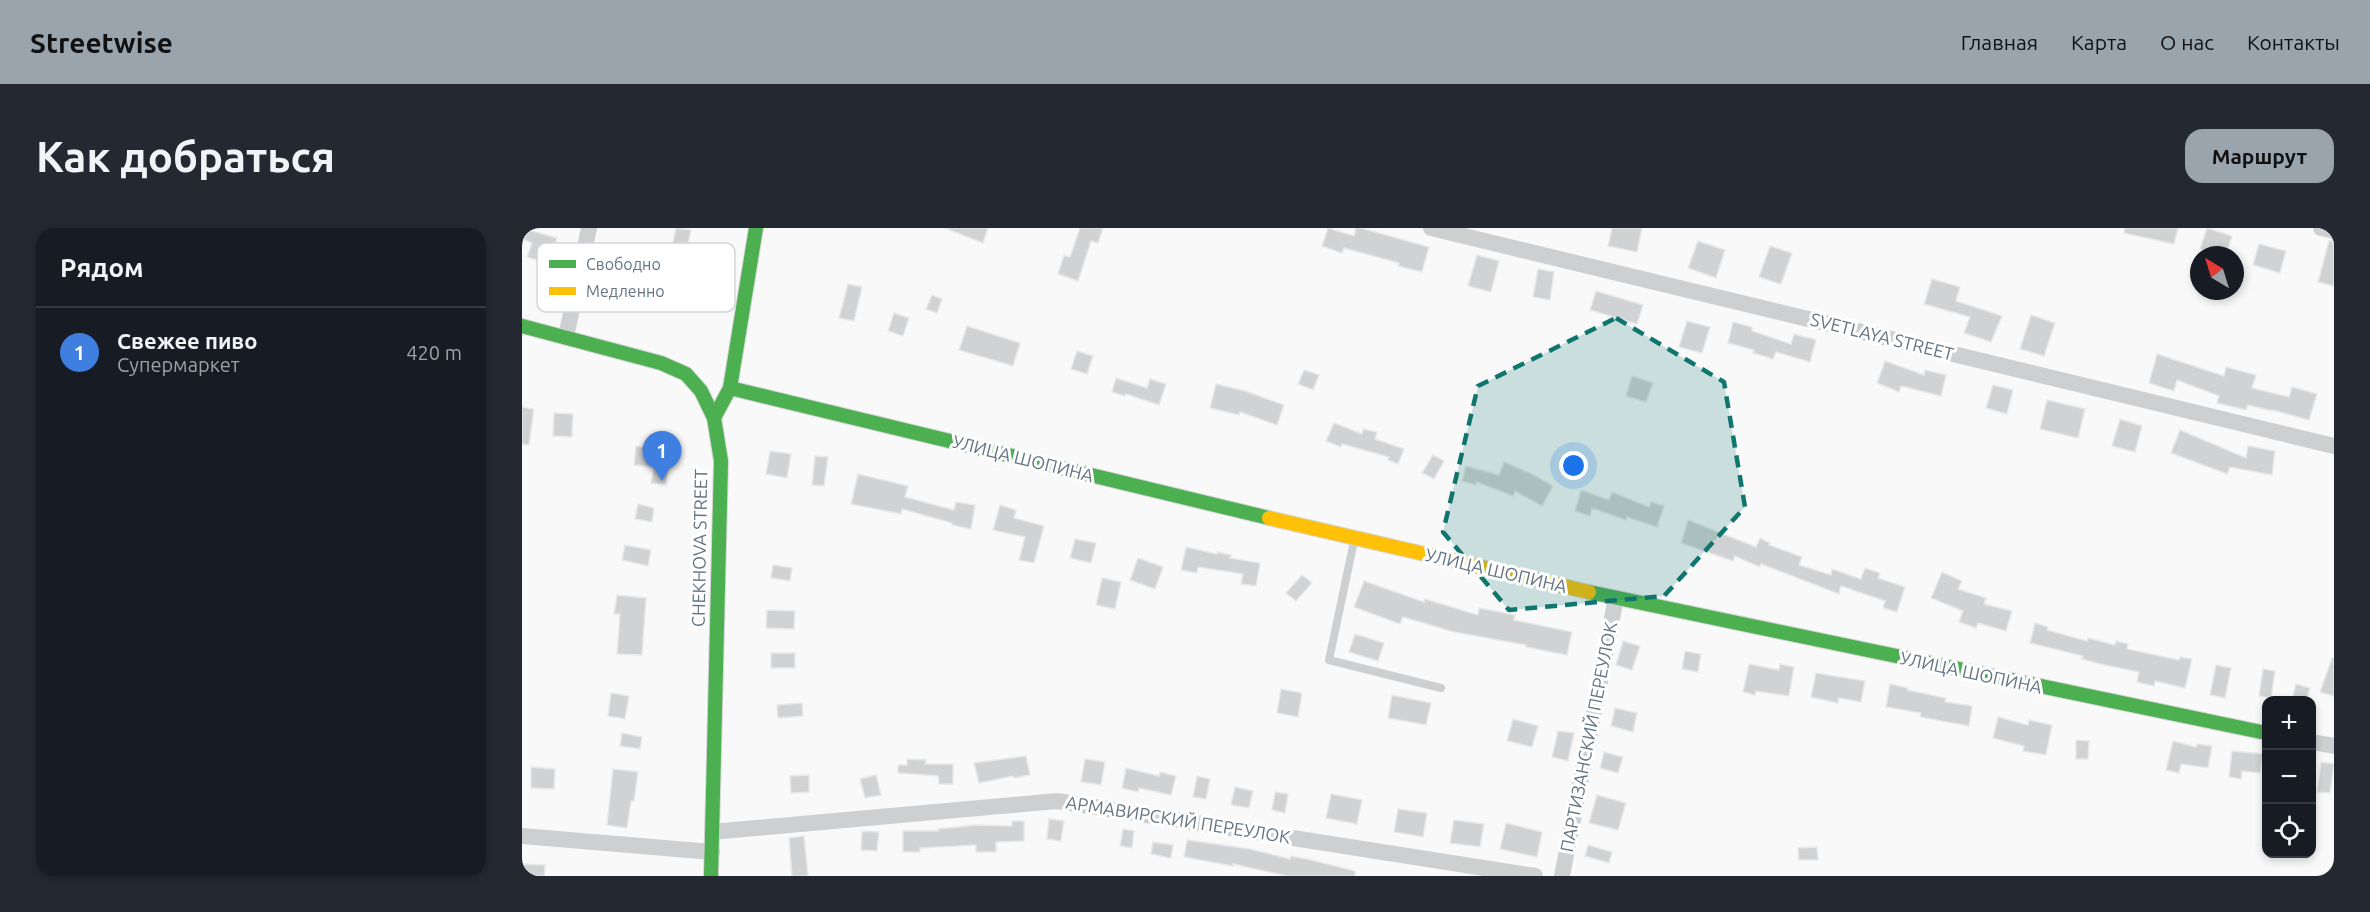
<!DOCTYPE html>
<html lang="ru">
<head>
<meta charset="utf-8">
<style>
	body { margin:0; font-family:Ubuntu,sans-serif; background:#242831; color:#f1f3f6 }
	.controls { position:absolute; right:18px; bottom:18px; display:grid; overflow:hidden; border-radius:12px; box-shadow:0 3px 9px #0003 }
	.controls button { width:54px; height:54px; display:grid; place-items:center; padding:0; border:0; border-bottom:2px solid #363941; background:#171b24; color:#f1f3f6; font:30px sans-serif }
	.compass { position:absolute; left:1668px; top:18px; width:54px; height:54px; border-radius:50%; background:#171b24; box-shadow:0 3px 9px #0003; rotate:322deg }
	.you { position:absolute; left:1052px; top:238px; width:21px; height:21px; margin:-15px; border:4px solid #fff; border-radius:50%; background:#1a73e8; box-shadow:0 0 0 9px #1a73e833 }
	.badge { display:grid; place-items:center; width:39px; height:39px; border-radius:50%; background:#99a4ac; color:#fff; font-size:20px; font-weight:700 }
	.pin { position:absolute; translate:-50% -50px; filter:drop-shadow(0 2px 3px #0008) }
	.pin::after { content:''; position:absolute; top:32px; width:21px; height:18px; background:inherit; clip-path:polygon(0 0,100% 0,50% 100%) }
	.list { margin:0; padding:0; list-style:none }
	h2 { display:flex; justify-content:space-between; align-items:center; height:78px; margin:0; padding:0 24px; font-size:26px }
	h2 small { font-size:20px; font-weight:400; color:#9ea1a6 }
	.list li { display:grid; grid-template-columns:39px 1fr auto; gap:18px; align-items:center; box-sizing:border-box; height:90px; padding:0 24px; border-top:2px solid #363941 }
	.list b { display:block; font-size:22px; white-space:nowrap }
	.list p { margin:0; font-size:20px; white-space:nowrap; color:#9ea1a6 }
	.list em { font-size:20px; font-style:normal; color:#9ea1a6 }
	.icon { flex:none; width:33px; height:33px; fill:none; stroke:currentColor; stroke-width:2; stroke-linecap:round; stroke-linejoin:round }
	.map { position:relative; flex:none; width:1812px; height:648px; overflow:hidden; border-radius:18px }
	header { display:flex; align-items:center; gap:36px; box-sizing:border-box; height:84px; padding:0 30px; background:#99a4ac; color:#111 }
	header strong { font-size:28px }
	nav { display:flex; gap:33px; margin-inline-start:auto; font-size:21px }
	.intro { display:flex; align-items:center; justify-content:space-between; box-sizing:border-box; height:144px; padding:0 36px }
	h1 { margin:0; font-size:42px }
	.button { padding:15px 27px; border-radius:18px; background:#99a4ac; color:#111; font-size:21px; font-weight:700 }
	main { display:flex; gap:36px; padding:0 36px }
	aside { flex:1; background:#171b24; border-radius:18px; box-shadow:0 3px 9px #0003 }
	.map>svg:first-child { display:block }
	.building { fill:#d0d2d3; stroke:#e8e8e8; stroke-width:1.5 }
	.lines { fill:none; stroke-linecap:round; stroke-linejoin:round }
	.fast-casing { stroke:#d5d6d7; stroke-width:16 }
	.slow-casing { stroke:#d5d6d7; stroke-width:16 }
	.lane { stroke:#cecfd0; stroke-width:8 }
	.street { stroke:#cecfd0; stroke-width:16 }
	.fast { stroke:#4caf50; stroke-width:14 }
	.slow { stroke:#ffc107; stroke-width:14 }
	.marked { fill:#0f766e; fill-opacity:0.2; stroke:#0f766e; stroke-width:4.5; stroke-dasharray:12 8; stroke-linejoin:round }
	.labels { text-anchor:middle; stroke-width:6; stroke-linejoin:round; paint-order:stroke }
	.street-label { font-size:18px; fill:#657683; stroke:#fff }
	.key { fill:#fff; stroke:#d1d6da; stroke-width:1.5 }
	.key-label { font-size:16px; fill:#657683 }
</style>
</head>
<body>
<header>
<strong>Streetwise</strong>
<nav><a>Главная</a><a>Карта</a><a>О нас</a><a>Контакты</a></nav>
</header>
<div class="intro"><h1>Как добраться</h1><a class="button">Маршрут</a></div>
<main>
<aside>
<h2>Рядом<small></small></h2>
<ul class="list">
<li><span class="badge" style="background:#3f7fe0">1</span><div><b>Свежее пиво</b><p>Супермаркет</p></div><em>420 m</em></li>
</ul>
</aside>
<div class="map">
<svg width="1812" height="648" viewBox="0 0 1812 648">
	<rect width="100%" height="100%" fill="#f9f9f9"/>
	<g class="building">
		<polygon points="0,0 35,10 27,36 5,29 10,15 0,11"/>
		<polygon points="154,0 169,2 165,21 150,18"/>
		<polygon points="423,0 466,0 461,15"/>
		<polygon points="558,0 581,0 576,15 569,13 556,53 536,46 542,27 548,29"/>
		<polygon points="806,0 832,8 834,0 839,0 907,19 900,44 876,38 877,35 822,20 820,25 800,18"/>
		<polygon points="1090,0 1120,0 1115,24 1086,18"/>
		<polygon points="1603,0 1656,0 1652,16 1602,5"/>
		<polygon points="1685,0 1710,8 1704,27 1696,27 1678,21"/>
		<polygon points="1176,13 1203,22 1194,50 1166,40"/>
		<polygon points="1807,13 1812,13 1812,58 1796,54"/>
		<polygon points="1737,16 1764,23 1758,45 1731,37"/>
		<polygon points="1248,18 1270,25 1259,56 1237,49"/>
		<polygon points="955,27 977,33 969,64 946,58"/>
		<polygon points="1016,41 1032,44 1028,72 1011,69"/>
		<polygon points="1410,51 1438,59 1434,73 1480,88 1469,114 1442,105 1448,89 1402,76"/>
		<polygon points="326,56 340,59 332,93 317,90"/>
		<polygon points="1074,63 1121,77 1115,96 1068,82"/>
		<polygon points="410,67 420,71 415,85 404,81"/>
		<polygon points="372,85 387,90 381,108 366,103"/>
		<polygon points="1509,87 1533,95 1522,128 1498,121"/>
		<polygon points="1165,93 1188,99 1180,125 1157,119"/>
		<polygon points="1211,94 1230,99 1230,103 1269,116 1272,106 1294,112 1288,134 1254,124 1251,131 1231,125 1232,122 1206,115"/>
		<polygon points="445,98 498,115 491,138 437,122"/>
		<polygon points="555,123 571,128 565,146 549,141"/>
		<polygon points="1635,126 1702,148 1704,139 1734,147 1730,160 1767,169 1770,159 1795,166 1787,192 1750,182 1750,183 1726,177 1724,182 1695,175 1697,168 1655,152 1652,163 1627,155"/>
		<polygon points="1363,133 1402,147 1403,142 1424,147 1419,168 1379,158 1377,164 1355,155"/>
		<polygon points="782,142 797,147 791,162 776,156"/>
		<polygon points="1110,148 1131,155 1124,174 1104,168"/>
		<polygon points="594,150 625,160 628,151 644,156 637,177 604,166 603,168 590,164"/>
		<polygon points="694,156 723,163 762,177 755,197 718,184 717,187 688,180"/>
		<polygon points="1471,157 1491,162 1485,186 1464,180"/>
		<polygon points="1525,172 1563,181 1556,210 1518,201"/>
		<polygon points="0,179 12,181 7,217 0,216"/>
		<polygon points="32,185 51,186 50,209 31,208"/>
		<polygon points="1598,191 1620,198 1613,224 1590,218"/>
		<polygon points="812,195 840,206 841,201 855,204 853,211 882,221 876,236 866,232 867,229 820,216 819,219 804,213"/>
		<polygon points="1658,202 1724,230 1726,218 1753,223 1750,247 1708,239 1705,246 1649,225"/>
		<polygon points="114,218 148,223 144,257 129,255 132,239 112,237"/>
		<polygon points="248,223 269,226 265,250 244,246"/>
		<polygon points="911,227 922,233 912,251 900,245"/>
		<polygon points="293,228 306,229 302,258 290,257"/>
		<polygon points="982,234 1010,246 1031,258 1020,278 993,263 991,268 955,254 954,257 940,253 944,238 977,247"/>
		<polygon points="336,246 386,258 383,269 432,282 434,274 453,277 449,301 430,297 430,295 380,281 379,286 329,276"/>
		<polygon points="1059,262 1087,272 1090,264 1127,279 1129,274 1142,278 1135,299 1105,289 1104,292 1070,280 1068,288 1053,283"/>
		<polygon points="116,276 132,280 130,294 113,291"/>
		<polygon points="478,277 494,282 492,290 522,298 512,335 497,332 503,309 471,302"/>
		<polygon points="1166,292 1234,319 1238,310 1248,315 1247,317 1280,329 1277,337 1309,347 1310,341 1339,351 1343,340 1358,345 1356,350 1383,359 1375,384 1361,380 1363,373 1319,358 1317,366 1239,336 1238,339 1213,328 1211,333 1159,315"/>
		<polygon points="553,311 574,315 569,335 548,330"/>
		<polygon points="103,317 129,322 126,338 100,332"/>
		<polygon points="664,319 695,326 695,324 709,327 708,330 738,335 734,358 719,356 721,346 676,339 675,345 659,342"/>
		<polygon points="616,330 641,339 633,361 608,352"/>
		<polygon points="251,337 270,340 268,353 249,350"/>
		<polygon points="1420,344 1440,353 1436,361 1464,370 1462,376 1490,383 1484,403 1456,395 1454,400 1437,394 1441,383 1409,370"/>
		<polygon points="780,347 790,355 774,373 764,365"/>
		<polygon points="580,350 599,354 593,381 574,377"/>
		<polygon points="842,353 902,374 903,371 956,387 957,380 993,387 992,392 1050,404 1045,427 1004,419 1004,417 932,404 881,389 878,396 832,379"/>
		<polygon points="95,367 124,370 120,427 95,426 98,386 92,386"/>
		<polygon points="245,382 273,383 272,401 244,400"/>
		<polygon points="1513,395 1526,399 1525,402 1565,413 1566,410 1593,417 1594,413 1606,416 1605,421 1657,432 1658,429 1670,431 1663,460 1633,453 1632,458 1615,454 1617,444 1578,436 1560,431 1561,428 1508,415"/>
		<polygon points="833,406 862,415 856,433 827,424"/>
		<polygon points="1101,413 1118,418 1110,442 1094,437"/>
		<polygon points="1163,423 1179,426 1176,444 1160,441"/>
		<rect x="249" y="425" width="24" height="15"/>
		<polygon points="1810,430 1812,430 1812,468 1798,464"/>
		<polygon points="1227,436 1257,442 1258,436 1272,439 1267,468 1234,463 1233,467 1221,464"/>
		<polygon points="1694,437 1709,440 1703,470 1688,467"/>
		<polygon points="1741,441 1753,443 1749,470 1737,468"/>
		<polygon points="1294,445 1343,453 1339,474 1317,470 1316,475 1289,469"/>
		<polygon points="1368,456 1386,460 1385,462 1424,470 1423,474 1450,478 1447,498 1398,489 1399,485 1364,479"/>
		<polygon points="1774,456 1788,460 1784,472 1770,472"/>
		<polygon points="759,461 780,465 776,489 755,485"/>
		<polygon points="89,465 107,468 103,491 86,488"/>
		<polygon points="870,467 909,475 904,497 866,490"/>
		<polygon points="280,475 281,488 256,490 255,477"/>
		<polygon points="1093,480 1115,485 1111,504 1089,498"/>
		<polygon points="1476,489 1506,497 1507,492 1530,497 1524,527 1501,523 1502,518 1471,510"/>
		<polygon points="991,491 1016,498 1010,519 985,513"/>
		<polygon points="1036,503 1052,505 1046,533 1030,529"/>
		<polygon points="100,505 120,509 118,521 98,518"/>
		<polygon points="1554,512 1567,513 1566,531 1554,531"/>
		<polygon points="1651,513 1674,519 1675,516 1690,518 1686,540 1659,536 1657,545 1644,542"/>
		<polygon points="1710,523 1741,526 1738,545 1720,543 1719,551 1707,549"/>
		<polygon points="1082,524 1101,529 1096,545 1078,540"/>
		<polygon points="504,528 508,547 492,550 491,548 457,555 452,535"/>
		<polygon points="385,531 404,532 403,536 431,536 431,556 417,556 416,548 376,545 376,537 385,537"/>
		<polygon points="563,531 583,534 579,557 559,554"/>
		<polygon points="1799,534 1812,536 1808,565 1795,564"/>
		<polygon points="9,539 33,541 32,561 9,560"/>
		<polygon points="604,540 637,548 638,544 654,548 649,567 617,560 616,564 600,560"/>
		<polygon points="91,541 116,544 112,573 109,573 105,600 85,597"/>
		<polygon points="287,547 287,564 269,565 268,548"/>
		<polygon points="354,547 359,567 343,570 338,551"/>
		<polygon points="675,548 688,551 684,571 671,569"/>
		<polygon points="713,559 731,563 727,580 709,577"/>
		<polygon points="753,564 766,566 763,585 750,582"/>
		<polygon points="809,566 840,572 835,596 804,590"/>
		<polygon points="1075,567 1104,575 1096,602 1067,595"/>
		<polygon points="876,581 905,585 901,609 872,604"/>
		<polygon points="527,591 542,593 539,613 525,611"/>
		<polygon points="932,592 962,596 958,619 928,615"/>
		<polygon points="490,593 502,593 502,613 474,614 474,624 454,624 454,617 398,620 398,624 381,624 381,603 416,603 416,601 454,597 490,598"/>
		<polygon points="984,595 1020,604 1015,629 978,621"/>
		<polygon points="601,601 612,603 610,620 598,618"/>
		<polygon points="340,603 357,604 355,623 339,622"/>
		<polygon points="282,608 286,648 270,648 267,610"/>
		<polygon points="665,612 728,621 768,631 769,628 785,631 833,643 833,648 765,648 711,636 711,638 662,629"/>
		<polygon points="631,614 651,617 649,630 629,626"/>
		<polygon points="1066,617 1090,624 1087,635 1063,628"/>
		<polygon points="1295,619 1296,632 1277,632 1276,620"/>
		<polygon points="0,636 23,637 22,648 0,648"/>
	</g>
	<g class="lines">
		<defs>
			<g id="fast">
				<polyline points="0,98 139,135 164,146 179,163 192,190"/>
				<polyline points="208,160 747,290"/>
				<polyline points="1067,364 1744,505"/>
				<polyline points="189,648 199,233 192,190 208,160 234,0"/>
			</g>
			<polyline id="slow" points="747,290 1067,364"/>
		</defs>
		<use href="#fast" class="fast-casing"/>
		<use href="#slow" class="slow-casing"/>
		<polyline class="lane" points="832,313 807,432 919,460"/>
		<g class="street">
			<polyline points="909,0 1812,218"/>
			<polyline points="1799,0 1812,3"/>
			<polyline points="44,109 67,0"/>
			<polyline points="1790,514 1812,518"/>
			<polyline points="190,604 535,573 1013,648"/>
			<polyline points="0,608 190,624"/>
			<polyline points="1040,648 1094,370"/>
		</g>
		<use href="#fast" class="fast"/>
		<use href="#slow" class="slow"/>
	</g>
	<path class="marked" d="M 1094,90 L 1202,154 L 1223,279 L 1142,368 L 987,382 L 921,304 L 956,158 Z"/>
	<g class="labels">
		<g class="street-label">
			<text transform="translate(1360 109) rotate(14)" y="6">SVETLAYA STREET</text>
			<text transform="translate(501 231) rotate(14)" y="6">УЛИЦА ШОПИНА</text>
			<text transform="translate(178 320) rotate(-89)" y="6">CHEKHOVA STREET</text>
			<text transform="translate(974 343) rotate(13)" y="6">УЛИЦА ШОПИНА</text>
			<text transform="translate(1449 445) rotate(12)" y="6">УЛИЦА ШОПИНА</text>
			<text transform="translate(1067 509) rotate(-79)" y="6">ПАРТИЗАНСКИЙ ПЕРЕУЛОК</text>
			<text transform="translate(656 592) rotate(9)" y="6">АРМАВИРСКИЙ ПЕРЕУЛОК</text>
		</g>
	</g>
	<rect x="15" y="15" width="198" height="69" rx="9" class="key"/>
	<rect x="27" y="32" width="27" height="8" fill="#4caf50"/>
	<rect x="27" y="59" width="27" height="8" fill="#ffc107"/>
	<g class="key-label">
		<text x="64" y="42">Свободно</text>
		<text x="64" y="69">Медленно</text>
	</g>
</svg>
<div class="controls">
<button>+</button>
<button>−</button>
<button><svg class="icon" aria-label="locate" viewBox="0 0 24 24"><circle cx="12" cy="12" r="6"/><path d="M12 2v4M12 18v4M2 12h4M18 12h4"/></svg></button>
</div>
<svg class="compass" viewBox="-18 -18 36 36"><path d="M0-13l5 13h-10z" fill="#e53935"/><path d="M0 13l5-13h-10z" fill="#9ea1a6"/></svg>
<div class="you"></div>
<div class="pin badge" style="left:140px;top:253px;background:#3f7fe0">1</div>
</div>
</main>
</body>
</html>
